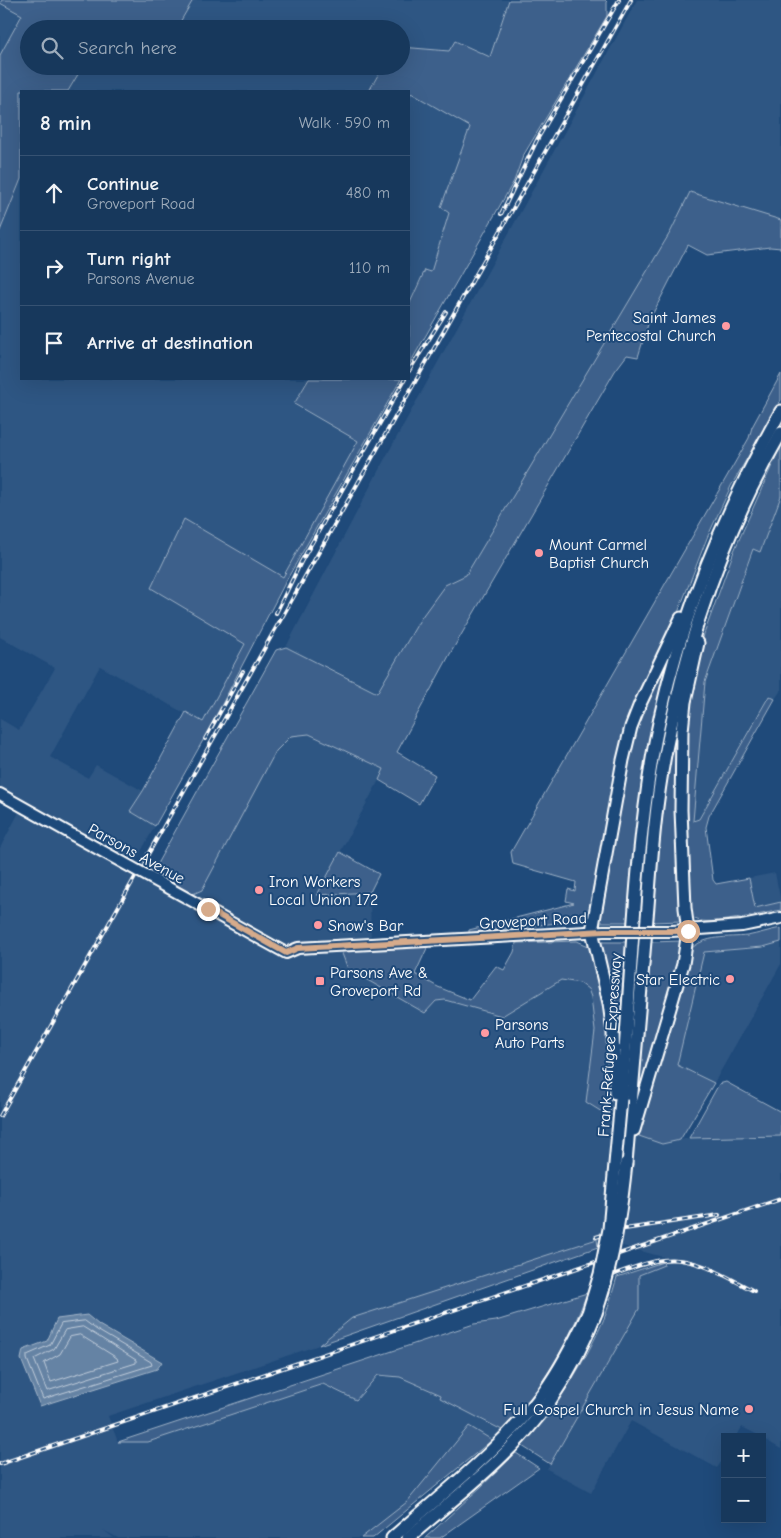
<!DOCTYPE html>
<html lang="en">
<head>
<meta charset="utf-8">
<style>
	body { margin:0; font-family:"Comic Neue",sans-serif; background:#244365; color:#f1f3f6 }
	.controls { position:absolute; right:15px; bottom:15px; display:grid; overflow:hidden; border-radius:0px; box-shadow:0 5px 20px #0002 }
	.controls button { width:45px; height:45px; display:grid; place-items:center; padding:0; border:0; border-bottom:1px solid #365272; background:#17385c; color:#f1f3f6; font:25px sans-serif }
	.stop { position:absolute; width:15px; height:15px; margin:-11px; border:4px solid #d6ab8b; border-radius:50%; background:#fff }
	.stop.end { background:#d6ab8b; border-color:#fff; box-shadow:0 1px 5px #0008 }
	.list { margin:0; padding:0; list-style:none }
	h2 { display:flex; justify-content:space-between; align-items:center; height:65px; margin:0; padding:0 20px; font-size:21px }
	h2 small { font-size:16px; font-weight:400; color:#9eacbb }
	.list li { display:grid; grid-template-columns:32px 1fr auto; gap:15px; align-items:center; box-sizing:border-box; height:75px; padding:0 20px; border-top:1px solid #365272 }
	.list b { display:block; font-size:19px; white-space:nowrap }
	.list p { margin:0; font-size:16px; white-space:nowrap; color:#9eacbb }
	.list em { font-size:16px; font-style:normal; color:#9eacbb }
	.icon { flex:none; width:28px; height:28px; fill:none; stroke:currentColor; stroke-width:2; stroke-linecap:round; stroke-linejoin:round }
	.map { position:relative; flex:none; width:781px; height:1538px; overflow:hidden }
	.search { position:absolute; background:#17385c; box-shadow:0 5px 20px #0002; left:20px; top:20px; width:390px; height:55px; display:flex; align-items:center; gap:12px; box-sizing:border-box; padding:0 18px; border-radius:28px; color:#9eacbb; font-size:19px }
	.panel { position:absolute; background:#17385c; box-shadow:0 5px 20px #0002; left:20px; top:90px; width:390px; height:290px; border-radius:0px }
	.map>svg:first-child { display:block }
	.built { fill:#2e5683 }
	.green { fill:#3c618b; stroke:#9eb0c5 }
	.water { fill:#6583a4; stroke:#a3b5c8 }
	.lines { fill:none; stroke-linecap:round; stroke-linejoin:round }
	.shore { stroke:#c1cddb; stroke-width:1 }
	.primary-casing { stroke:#fff; stroke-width:14 }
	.highway-casing { stroke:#fff; stroke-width:15 }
	.primary { stroke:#1f4a7a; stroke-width:10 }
	.highway { stroke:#1f4a7a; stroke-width:11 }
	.rail-casing { stroke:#fff; stroke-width:4 }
	.rail { stroke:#1f4a7a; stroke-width:2; stroke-dasharray:5.5; stroke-linecap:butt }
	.primary-bridge-casing { stroke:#fff; stroke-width:14; stroke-linecap:butt }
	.highway-bridge-casing { stroke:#fff; stroke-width:15; stroke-linecap:butt }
	.primary-bridge { stroke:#1f4a7a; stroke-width:10 }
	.highway-bridge { stroke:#1f4a7a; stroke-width:11 }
	.route { stroke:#d6ab8b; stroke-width:6 }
	.poi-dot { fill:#ff9aa2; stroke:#1f4a7a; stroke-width:2 }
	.labels { text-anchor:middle; stroke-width:4; stroke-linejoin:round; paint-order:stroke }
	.poi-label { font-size:16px; fill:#fff; stroke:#1f4a7a; text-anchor:start }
	.street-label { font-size:16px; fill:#fff; stroke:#1f4a7a }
</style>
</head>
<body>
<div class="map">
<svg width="781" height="1538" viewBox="0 0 781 1538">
	<rect width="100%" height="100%" fill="#1f4a7a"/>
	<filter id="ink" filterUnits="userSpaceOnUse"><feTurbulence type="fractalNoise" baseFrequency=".02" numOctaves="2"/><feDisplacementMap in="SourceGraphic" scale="10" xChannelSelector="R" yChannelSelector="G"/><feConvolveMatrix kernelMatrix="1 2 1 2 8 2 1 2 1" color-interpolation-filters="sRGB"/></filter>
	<g filter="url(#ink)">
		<g class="built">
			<polygon points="0,0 2,0 0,3 22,15 0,55"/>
			<polygon points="193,0 509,0 490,57 456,41 450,51 401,47 401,29 176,29"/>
			<polygon points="637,0 781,0 781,220 690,192 671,231 466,575 445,586 421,618 377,693 286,647 382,464"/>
			<polygon points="83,66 383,66 369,91 68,91"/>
			<polygon points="411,93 470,127 441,207 449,213 431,273 425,270 409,305 409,97"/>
			<polygon points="21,177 21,379 309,379 294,405 358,441 283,577 184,520 151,588 246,644 202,723 100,666 50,757 88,778 96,765 143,791 130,811 155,826 135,862 193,894 276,751 291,735 309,734 385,769 317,895 370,892 371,949 436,1001 445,1000 502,1016 561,980 580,982 588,989 591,997 595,1031 586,1102 639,1136 662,1144 689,1138 781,1136 781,1449 762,1438 762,1437 742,1427 736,1437 725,1437 725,1456 717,1468 631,1421 591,1493 547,1469 639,1309 639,1275 664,1265 663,1257 597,1239 352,1318 319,1345 108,1416 118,1442 148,1442 323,1384 356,1400 378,1375 400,1377 442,1395 440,1398 502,1430 469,1460 373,1538 118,1538 103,1530 114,1538 0,1538 0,848 23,805 0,793 0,719 19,730 55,668 0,637 0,231"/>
			<polygon points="781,496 781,690 775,699 768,696 699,819 693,821 705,682 754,548 760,551"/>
			<polygon points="775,873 781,902 755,908 749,878"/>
			<polygon points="781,942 781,964 714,1083 677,1065 704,952 762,947"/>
		</g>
		<g class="green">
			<polygon points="2,0 193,0 176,29 29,29 29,66 83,66 68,91 21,91 21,179 0,231 0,55 22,15 0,3"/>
			<polygon points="509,0 605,0 607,2 607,16 523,156 514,181 409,365 409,305 425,270 431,272 449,213 441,207 470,127 411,93 409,97 409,91 369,91 383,66 401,66 401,47 449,51 455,41 490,57"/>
			<polygon points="690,192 781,220 781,248 770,247 707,255 688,245 649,321 638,357 627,355 615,371 450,654 397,752 435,775 419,804 379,780 384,769 309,734 291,736 276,751 202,890 193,894 153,871 276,650 286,647 377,693 421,618 445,585 466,575 671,231"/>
			<polygon points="781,374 781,400 731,486 707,538 672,628 612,790 588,915 583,920 469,933 469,930 574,903 566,901 568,889 575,891 576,882 513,864 511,852 749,438 752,427"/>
			<polygon points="309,379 401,379 286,581 206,735 155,826 130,811 143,791 186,712 203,722 245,644 151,588 184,519 283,577 358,441 294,404"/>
			<path d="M 781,445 L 781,496 L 760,552 L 753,549 L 705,682 L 693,821 L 699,819 L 769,696 L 775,699 L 709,816 L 706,827 L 713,880 L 716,884 L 749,878 L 755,908 L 781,902 L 781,910 C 765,913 707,927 695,919 C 692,918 689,913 687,910 L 685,731 L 693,684 L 704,634 L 734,551 Z"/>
			<polygon points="671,651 653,722 639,812 629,922 598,922 633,732"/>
			<path d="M 680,707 L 679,862 L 681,921 L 652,922 C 658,849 665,778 680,707 Z"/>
			<polygon points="340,852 379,874 370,892 317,895"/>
			<path d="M 781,928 L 781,942 L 763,947 L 704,952 L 677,1065 L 714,1083 L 680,1140 L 662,1144 L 639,1136 L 650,1087 L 691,949 C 705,935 728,938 747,936 C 758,934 770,930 781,928 Z"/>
			<path d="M 577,941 L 591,947 C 604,1004 614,1059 610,1117 L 586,1102 L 595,1031 L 591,997 L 588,989 L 580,983 L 561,980 L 502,1016 L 445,1000 L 436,1001 L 425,1013 L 348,969 L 341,951 L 428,946 L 415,974 L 438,987 L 470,1000 L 496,966 L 504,970 L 514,952 L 516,943 Z"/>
			<polygon points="682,941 676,970 639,1099 637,1098 651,942"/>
			<polygon points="600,942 627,942 619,1052 617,1052"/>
			<polygon points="726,1082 781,1112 781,1136 689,1138 719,1084"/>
			<polygon points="597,1239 598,1247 319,1345 352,1318"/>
			<path d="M 663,1262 L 664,1265 L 639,1275 L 639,1309 L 550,1464 L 522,1446 C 556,1408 586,1362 606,1314 C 610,1302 613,1289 617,1277 Z"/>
			<path d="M 587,1293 C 568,1345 541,1391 502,1430 L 440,1398 L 441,1395 L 400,1377 L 378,1375 L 356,1400 L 323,1384 L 148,1442 L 118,1442 L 474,1324 L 496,1321 Z"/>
			<polygon points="469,1426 492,1440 373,1538 361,1538 407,1502"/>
			<polygon points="516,1453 539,1468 440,1538 425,1538 482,1486"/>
		</g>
		<polygon class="water" points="87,1315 99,1325 162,1362 157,1369 40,1406 21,1359 23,1350 47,1341 57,1319"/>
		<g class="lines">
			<g class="shore">
				<polygon points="85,1321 97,1330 151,1362 152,1365 43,1399 27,1359 27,1355 50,1345 61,1324"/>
				<polygon points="83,1327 136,1360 136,1363 47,1391 34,1359 54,1349 65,1330"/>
				<polygon points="80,1335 117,1358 118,1361 51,1382 44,1363 60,1354 70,1337"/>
			</g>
			<defs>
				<g id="primary">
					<polyline points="0,794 73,835"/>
					<polyline points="167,887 286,953 298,948 604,931"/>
					<polyline points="672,931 742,926 781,918"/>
				</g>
				<g id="highway">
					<polyline points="615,1093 613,1033 609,1003 592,931 623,760 631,727 640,704 681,618"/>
					<path d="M 621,1099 C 632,981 633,860 655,742 C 677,625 722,515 781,411"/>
					<polyline points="634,1130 683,964 688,931 685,908 681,810 682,731 685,702 698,643"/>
					<path d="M 626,1163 C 634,1077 640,992 648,906 C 652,852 656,798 667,745 C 688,635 725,530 781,433"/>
					<path d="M 392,1538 C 444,1492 501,1449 543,1393 C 561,1368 575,1341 588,1313"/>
					<path d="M 408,1538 C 457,1496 513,1454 550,1401 C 569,1373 584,1344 596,1313"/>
				</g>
			</defs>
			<use href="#primary" class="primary-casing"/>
			<use href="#highway" class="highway-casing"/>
			<use href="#primary" class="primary"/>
			<use href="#highway" class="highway"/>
			<defs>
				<g id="rail">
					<polyline points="501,214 538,138 619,0"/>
					<polyline points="409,371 446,312"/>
					<polyline points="276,613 301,562 405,379"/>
					<polyline points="205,739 243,671"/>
					<polyline points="0,1116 631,0"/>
					<polyline points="596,1237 618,1230 719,1215"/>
					<path d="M 610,1276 C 627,1270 645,1262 663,1260 C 696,1256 726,1277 754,1291"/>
					<polyline points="0,1464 781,1199"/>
				</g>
			</defs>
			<use href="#rail" class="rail-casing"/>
			<use href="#rail" class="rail"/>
			<defs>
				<g id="primary-bridge">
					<polyline points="73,835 167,887"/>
					<polyline points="604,931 672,931"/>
				</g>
				<g id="highway-bridge">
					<polyline points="588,1313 600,1274 609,1229 621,1099"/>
					<path d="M 596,1313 C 613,1264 621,1214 626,1163"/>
				</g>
			</defs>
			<use href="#primary-bridge" class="primary-bridge-casing"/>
			<use href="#highway-bridge" class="highway-bridge-casing"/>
			<use href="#primary-bridge" class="primary-bridge"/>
			<use href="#highway-bridge" class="highway-bridge"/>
		</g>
	</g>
	<g class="lines" filter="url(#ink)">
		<polyline class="route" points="208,909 286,953 298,948 604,931 688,931"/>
	</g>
	<g class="poi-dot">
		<circle cx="726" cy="326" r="5"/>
		<circle cx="539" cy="553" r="5"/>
		<circle cx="259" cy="890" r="5"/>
		<circle cx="318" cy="925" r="5"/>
		<circle cx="730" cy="979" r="5"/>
		<rect x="315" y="976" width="10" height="10" rx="2.5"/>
		<circle cx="485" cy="1033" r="5"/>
		<circle cx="749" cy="1409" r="5"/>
	</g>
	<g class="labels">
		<g class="poi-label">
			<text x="716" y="323" text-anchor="end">Saint James<tspan x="716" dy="18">Pentecostal Church</tspan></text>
			<text x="549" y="550">Mount Carmel<tspan x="549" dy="18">Baptist Church</tspan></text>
			<text x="269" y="887">Iron Workers<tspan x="269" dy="18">Local Union 172</tspan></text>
			<text x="328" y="931">Snow's Bar</text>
			<text x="330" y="978">Parsons Ave &amp;<tspan x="330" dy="18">Groveport Rd</tspan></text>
			<text x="720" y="985" text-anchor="end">Star Electric</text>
			<text x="495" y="1030">Parsons<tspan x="495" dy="18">Auto Parts</tspan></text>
			<text x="739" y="1415" text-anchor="end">Full Gospel Church in Jesus Name</text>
		</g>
		<g class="street-label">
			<text transform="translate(137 853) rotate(29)" y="6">Parsons Avenue</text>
			<text transform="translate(533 920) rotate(-3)" y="6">Groveport Road</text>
			<text transform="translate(609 1045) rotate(-86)" y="6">Frank-Refugee Expressway</text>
		</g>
	</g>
</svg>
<div class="controls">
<button>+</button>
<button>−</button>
</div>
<div class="stop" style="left:688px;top:931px"></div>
<div class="stop end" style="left:208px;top:909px"></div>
<div class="search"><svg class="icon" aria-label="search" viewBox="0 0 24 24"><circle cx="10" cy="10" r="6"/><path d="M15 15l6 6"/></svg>Search here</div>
<section class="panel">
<h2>8 min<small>Walk · 590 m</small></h2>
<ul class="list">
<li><svg class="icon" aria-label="ahead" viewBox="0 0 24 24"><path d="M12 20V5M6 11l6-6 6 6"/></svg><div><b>Continue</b><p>Groveport Road</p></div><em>480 m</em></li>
<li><svg class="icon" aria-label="right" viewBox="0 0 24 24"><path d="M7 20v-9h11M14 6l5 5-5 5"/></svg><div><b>Turn right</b><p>Parsons Avenue</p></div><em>110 m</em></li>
<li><svg class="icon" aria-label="arrive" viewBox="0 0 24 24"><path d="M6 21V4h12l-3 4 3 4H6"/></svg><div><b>Arrive at destination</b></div></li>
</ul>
</section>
</div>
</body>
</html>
